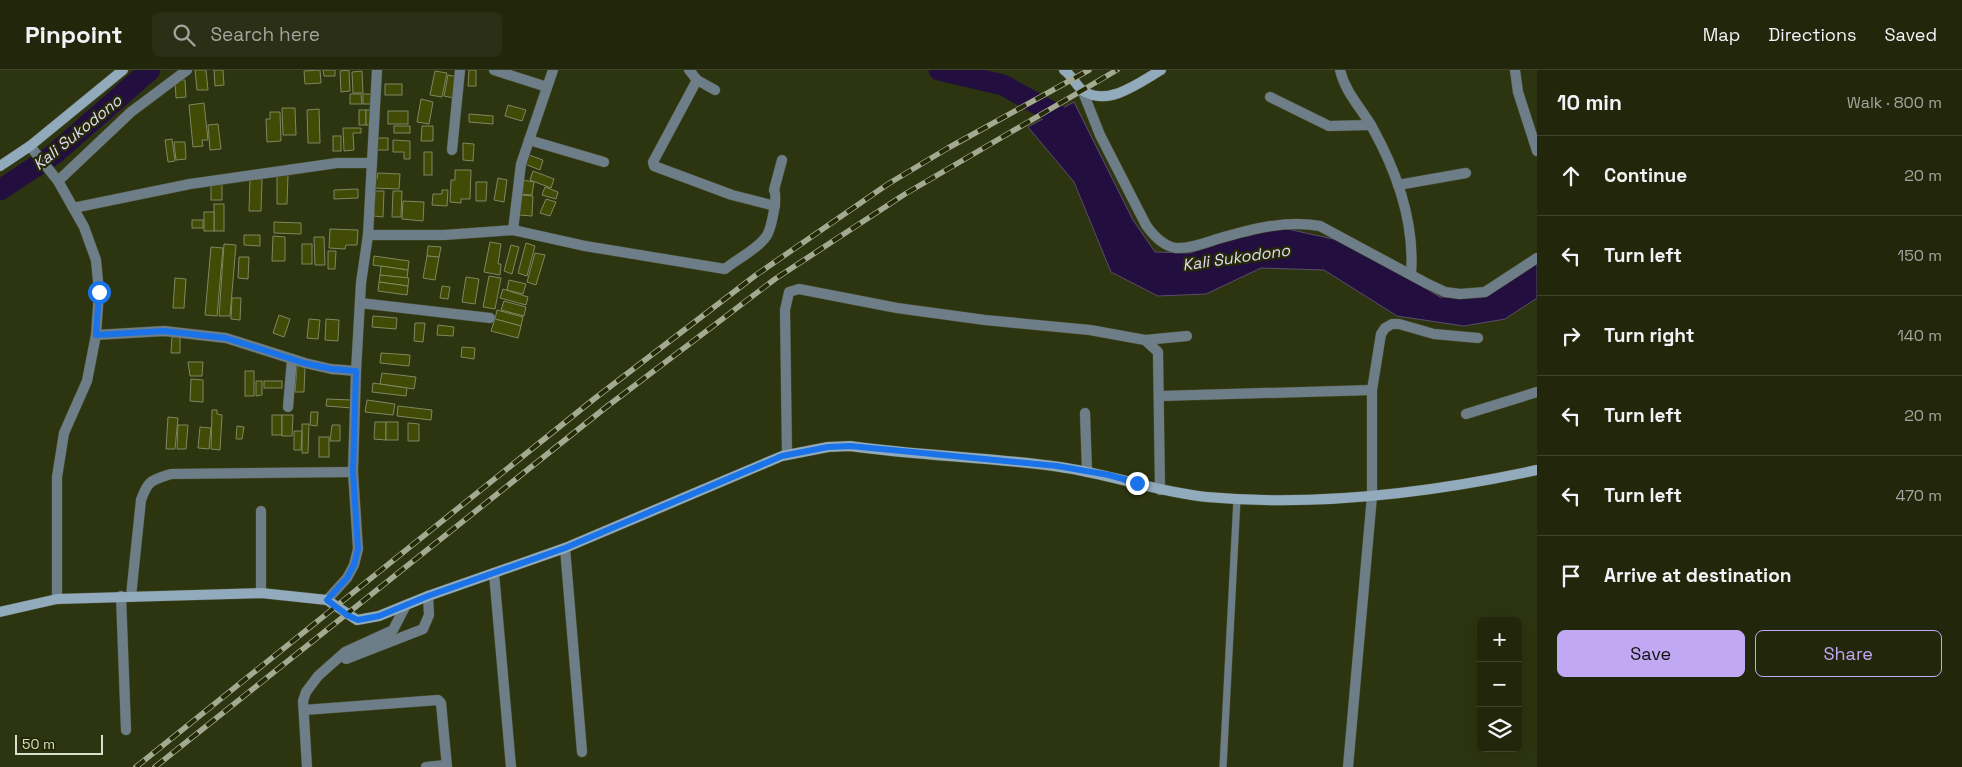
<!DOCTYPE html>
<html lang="en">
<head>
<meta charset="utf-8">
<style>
	body { margin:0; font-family:"Space Grotesk",sans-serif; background:#2a2f15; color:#f1f3f6 }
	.controls { position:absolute; right:15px; bottom:15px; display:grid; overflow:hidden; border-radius:8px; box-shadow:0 5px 20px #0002 }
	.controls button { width:45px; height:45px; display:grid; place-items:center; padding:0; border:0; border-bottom:1px solid #3f442d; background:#22270c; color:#f1f3f6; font:25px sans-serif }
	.scale { position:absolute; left:15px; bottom:12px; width:88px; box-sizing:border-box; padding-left:5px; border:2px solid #dadfcb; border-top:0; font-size:14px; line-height:18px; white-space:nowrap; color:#dadfcb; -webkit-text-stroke:4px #242a05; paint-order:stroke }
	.stop { position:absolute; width:15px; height:15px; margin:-11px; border:4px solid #1a73e8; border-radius:50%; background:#fff }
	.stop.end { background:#1a73e8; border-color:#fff; box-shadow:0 1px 5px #0008 }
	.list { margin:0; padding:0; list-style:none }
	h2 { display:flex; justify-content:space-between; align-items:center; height:65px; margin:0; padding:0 20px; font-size:21px }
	h2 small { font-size:16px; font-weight:400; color:#a2a59d }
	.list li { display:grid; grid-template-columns:32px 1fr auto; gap:15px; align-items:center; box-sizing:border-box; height:80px; padding:0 20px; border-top:1px solid #3f442d }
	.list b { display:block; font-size:19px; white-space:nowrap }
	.list em { font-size:16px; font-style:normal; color:#a2a59d }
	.actions { display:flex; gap:10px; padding:15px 20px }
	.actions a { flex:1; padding:11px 0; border:1px solid #c0a8f3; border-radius:8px; text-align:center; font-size:18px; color:#c0a8f3 }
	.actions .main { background:#c0a8f3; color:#111 }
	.icon { flex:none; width:28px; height:28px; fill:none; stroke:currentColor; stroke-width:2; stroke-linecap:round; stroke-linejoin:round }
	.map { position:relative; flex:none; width:1537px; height:697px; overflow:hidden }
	header { display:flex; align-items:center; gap:30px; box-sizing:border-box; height:70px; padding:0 25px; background:#22270c; border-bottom:1px solid #3f442d }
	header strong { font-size:24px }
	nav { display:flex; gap:28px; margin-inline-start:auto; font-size:18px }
	.search { width:350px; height:45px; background:#2a2f15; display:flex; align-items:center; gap:12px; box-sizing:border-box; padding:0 18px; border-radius:8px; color:#a2a59d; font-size:19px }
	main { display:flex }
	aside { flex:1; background:#22270c }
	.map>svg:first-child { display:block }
	.water { fill:#230f3f; stroke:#5a4d69 }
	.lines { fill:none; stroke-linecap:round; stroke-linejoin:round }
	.river { stroke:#230f3f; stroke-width:21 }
	.building { fill:#414b06; stroke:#7f8761 }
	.lane-casing { stroke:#494f2e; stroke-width:8 }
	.street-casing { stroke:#494f2e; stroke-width:11 }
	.secondary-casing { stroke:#494f2e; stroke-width:11 }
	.lane { stroke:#6e7e89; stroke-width:7 }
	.street { stroke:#6e7e89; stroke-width:10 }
	.secondary { stroke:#91aabc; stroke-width:10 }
	.rail-casing { stroke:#a4aa91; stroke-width:5.5 }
	.rail { stroke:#242a05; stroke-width:4; stroke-dasharray:11; stroke-linecap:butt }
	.route { stroke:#1a73e8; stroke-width:6 }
	.labels { text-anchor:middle; stroke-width:4.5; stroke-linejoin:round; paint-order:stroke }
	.water-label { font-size:16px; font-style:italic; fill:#e3d9fb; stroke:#242a05 }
</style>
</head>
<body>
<header>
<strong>Pinpoint</strong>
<div class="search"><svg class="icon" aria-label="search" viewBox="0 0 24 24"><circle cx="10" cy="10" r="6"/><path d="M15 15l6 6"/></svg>Search here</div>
<nav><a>Map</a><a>Directions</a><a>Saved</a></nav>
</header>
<main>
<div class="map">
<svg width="1537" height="697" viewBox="0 0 1537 697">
	<rect width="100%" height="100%" fill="#2d3410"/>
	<polygon class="water" points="1074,32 1133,150 1155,182 1190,183 1274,156 1351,173 1440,227 1485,225 1537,192 1537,228 1505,249 1464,256 1397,246 1324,200 1261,198 1206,224 1158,226 1111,202 1074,112 1028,57"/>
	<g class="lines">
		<g class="river">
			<polyline points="939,0 1003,15 1057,45 1070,66"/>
			<polyline points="0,120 53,85 150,0"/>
		</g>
	</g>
	<g class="building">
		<polygon points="195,0 206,0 208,20 197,20"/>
		<polygon points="214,0 223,0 224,15 215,16"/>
		<polygon points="320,0 321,13 305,14 304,1"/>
		<polygon points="323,0 335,0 335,6 324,6"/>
		<polygon points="349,0 350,21 341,22 340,1"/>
		<polygon points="469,0 476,0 476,16 468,16"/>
		<polygon points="362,1 363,23 353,23 352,2"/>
		<polygon points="435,1 447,3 442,27 430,25"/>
		<polygon points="448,5 458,7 454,28 444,26"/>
		<polygon points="175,10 185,10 186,27 176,28"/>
		<rect x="385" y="14" width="17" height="11"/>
		<polygon points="350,24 361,24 362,34 350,34"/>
		<rect x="363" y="24" width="11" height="10"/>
		<polygon points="421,29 433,32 429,54 417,52"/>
		<polygon points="204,33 208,70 202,70 203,76 193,77 189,35"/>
		<polygon points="508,35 526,40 522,51 505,46"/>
		<polygon points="282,38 295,38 296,65 283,65"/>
		<polygon points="319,39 320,73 308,73 307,40"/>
		<rect x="359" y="40" width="7" height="15"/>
		<rect x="366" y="40" width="8" height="15"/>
		<rect x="388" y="41" width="20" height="13"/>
		<polygon points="270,42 280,42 281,71 267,72 266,49 270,49"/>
		<polygon points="469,44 493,46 493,54 469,52"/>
		<polygon points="218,54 221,79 210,80 208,55"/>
		<rect x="394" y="56" width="16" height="7"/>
		<polygon points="422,56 433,56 433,71 421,71"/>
		<polygon points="343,58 361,58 361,63 353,63 354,80 344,81"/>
		<rect x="333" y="66" width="8" height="15"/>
		<rect x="377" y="68" width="11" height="12"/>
		<polygon points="172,69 175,91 168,92 165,70"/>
		<polygon points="393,70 410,71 410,89 404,89 404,82 393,82"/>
		<polygon points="174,72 185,72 186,89 176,90"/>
		<polygon points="463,73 474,74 473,91 463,90"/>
		<rect x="424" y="82" width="8" height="23"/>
		<polygon points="529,85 543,90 540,100 525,94"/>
		<polygon points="455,100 471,100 470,129 461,129 461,133 450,132 451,110 455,110"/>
		<polygon points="533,101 554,109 551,118 530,110"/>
		<polygon points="378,103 400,104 399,119 373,118 373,109 377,109"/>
		<polygon points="277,105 288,105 287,134 277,134"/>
		<polygon points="498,108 507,110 504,132 494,130"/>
		<polygon points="250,109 262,109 261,141 249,141"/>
		<polygon points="522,110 534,112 532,125 520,124"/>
		<polygon points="476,112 487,112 486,131 476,131"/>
		<rect x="211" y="114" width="11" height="16"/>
		<polygon points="545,117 558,122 556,129 542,125"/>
		<polygon points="358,119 358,128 334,129 334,120"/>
		<polygon points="442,120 448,120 447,136 432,135 433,124 442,124"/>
		<polygon points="375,121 384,121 383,147 374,146"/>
		<polygon points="393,121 402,121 401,147 392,147"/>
		<polygon points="521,125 533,126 532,146 519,145"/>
		<polygon points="546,129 556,132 550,146 540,143"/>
		<polygon points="403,131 424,132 423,151 402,149"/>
		<rect x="214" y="134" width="10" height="27"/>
		<rect x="204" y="142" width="10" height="19"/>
		<rect x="192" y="150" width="11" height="8"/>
		<polygon points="274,152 301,153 301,164 274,163"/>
		<polygon points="330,159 358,160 357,175 346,175 345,179 329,178"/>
		<polygon points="244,165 260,165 260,176 244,175"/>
		<polygon points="273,166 285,167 285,191 272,191"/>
		<polygon points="314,167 324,167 325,195 315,195"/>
		<polygon points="490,172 501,174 498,194 501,194 500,205 484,202"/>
		<polygon points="526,173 535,176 527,206 518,203"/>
		<polygon points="224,174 236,175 230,246 219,246"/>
		<rect x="302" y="174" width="10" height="20"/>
		<polygon points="511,175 519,177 512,204 504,201"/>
		<polygon points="428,176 441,177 439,187 427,186"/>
		<polygon points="211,177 223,178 217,246 205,245"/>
		<polygon points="328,181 336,181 335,199 328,199"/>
		<polygon points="535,183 545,185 536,215 527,212"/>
		<polygon points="374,186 409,191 408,200 373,195"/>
		<polygon points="427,186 439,187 435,210 423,208"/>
		<polygon points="239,187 249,187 248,209 238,208"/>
		<polygon points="381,196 408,200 407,208 380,205"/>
		<polygon points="380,205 409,208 408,216 379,212"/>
		<polygon points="489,206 501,208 495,239 483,237"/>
		<polygon points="466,207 479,209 475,234 462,232"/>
		<polygon points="175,208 186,209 184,238 173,238"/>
		<polygon points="509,210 526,214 523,224 507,220"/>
		<polygon points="379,212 408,216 407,225 378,221"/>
		<polygon points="442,216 450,217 448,229 440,228"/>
		<polygon points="503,219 528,227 526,235 500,228"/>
		<polygon points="232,228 241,228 240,250 231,249"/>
		<polygon points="504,231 526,237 524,246 501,240"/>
		<polygon points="497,240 523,247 521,256 495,249"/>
		<polygon points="279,245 290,249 284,267 273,263"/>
		<polygon points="373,246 397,248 396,259 372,257"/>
		<polygon points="309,249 320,250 318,269 307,268"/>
		<polygon points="326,249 339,250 338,271 325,270"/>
		<polygon points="495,249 521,256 518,268 491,261"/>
		<polygon points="415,253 425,253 423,272 414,271"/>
		<polygon points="438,255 454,257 453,266 437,265"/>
		<polygon points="172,267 180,268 180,283 171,283"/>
		<polygon points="462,277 475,278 474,289 461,287"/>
		<polygon points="381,283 410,285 409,296 380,293"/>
		<polygon points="188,292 203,292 202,306 190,306"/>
		<polygon points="297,296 305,296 304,322 295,322"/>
		<rect x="245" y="301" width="9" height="25"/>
		<polygon points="382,303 416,307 414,319 380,314"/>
		<polygon points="191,309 203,310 203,332 190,331"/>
		<polygon points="256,311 262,311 262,325 256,326"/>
		<rect x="264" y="311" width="18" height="7"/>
		<polygon points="373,313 407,318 406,326 372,322"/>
		<polygon points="327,329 352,330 352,338 326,336"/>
		<polygon points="367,330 395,334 393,345 365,342"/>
		<polygon points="398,336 432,340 431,350 397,346"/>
		<polygon points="212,340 217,340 217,344 222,345 220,380 211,379"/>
		<polygon points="311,342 318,342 317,356 310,355"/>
		<rect x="272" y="345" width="10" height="20"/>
		<polygon points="282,345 293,345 292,366 282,366"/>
		<polygon points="168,347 178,348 175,379 166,379"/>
		<polygon points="375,352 386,352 386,370 374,369"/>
		<rect x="386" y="352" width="12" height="18"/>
		<polygon points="408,353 419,354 419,371 408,371"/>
		<polygon points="302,354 309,354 308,383 302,383"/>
		<polygon points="178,355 188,355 186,379 177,379"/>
		<polygon points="332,355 340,355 340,371 330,371"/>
		<polygon points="237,356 244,357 242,369 236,369"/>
		<polygon points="200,357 211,358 209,379 198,378"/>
		<polygon points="294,361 302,361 301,380 294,380"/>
		<rect x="319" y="367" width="10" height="20"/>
	</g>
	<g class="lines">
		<defs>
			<polyline id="lane" points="1223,697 1237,429"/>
			<g id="street">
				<polyline points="494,0 547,17"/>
				<polyline points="689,0 697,10 715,20"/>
				<path d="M 1340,0 C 1345,22 1361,38 1372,57 C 1397,102 1415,152 1411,204"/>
				<polyline points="1515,0 1518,22 1537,81"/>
				<polyline points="697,10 653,92 654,96 732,125 775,136"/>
				<path d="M 1083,22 L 1100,65 L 1146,155 C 1153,165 1163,176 1176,178 C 1189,179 1205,173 1217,169 C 1252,159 1284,150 1320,156 L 1426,213 L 1445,222 L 1460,224 L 1485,222 L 1537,188"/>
				<polyline points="1270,27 1329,56 1371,55"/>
				<polyline points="529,70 604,92"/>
				<polyline points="30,76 58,111 84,157 96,190 99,222 96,265 87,311 64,363 57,407 57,529"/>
				<polyline points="452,80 460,0"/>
				<polyline points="58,111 131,42 187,0"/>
				<polyline points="1398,115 1466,103"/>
				<polyline points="73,138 190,114 337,93 370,93"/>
				<polyline points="513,160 521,94 553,0"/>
				<path d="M 368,165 L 444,165 L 513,160 L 585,176 L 725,199 C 737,189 756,180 765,168 C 771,162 778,127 774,120 L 782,90"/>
				<polyline points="360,233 490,248"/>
				<polyline points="96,265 164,261 226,268 305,293 331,299 356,301"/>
				<polyline points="1145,270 1187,266"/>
				<polyline points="1160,326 1372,320"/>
				<polyline points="288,337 292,289"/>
				<polyline points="1085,343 1087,401"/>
				<polyline points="1466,344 1537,322"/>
				<polyline points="787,385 785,240 789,222 799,219 897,238 985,250 1090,260 1145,270 1158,282 1160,420"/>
				<polyline points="565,478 582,682"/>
				<polyline points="494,503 511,697"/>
				<polyline points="261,523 261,441"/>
				<polyline points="121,526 126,660"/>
				<path d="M 131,526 L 141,430 C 148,410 152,410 171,404 L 353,402"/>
				<polyline points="327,530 347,508 354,495 358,479 353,402 356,301 361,213 368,165 377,0"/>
				<polyline points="346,589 423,559 429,545 428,526"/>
				<polyline points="304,640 438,630 441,633 447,697"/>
				<polyline points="307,697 303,631 306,622 318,606 345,582 393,560 406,535"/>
				<polyline points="426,697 446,695"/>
				<polyline points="1348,697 1372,426 1372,320 1381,264 1385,258 1392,254 1399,254 1434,264 1478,268"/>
			</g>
			<g id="secondary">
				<path d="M 1064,0 C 1073,6 1077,18 1085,22 C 1110,36 1140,12 1161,0"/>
				<polyline points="0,96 30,76 123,0"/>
				<path d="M 0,542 L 57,529 L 261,523 L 327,530 L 357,550 L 379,546 L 428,526 L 565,478 L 782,386 L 828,377 L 850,376 C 920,386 990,387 1060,397 C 1110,404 1157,422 1207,427 C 1317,437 1430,423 1537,400"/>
			</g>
		</defs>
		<use href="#lane" class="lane-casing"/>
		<use href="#street" class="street-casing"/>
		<use href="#secondary" class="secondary-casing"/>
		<use href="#lane" class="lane"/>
		<use href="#street" class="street"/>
		<use href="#secondary" class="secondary"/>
		<defs>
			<g id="rail">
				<polyline points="136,697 594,329 756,205 888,114 948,78 1089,0"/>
				<polyline points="155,697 605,338 775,209 905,124 1117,0"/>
			</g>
		</defs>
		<use href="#rail" class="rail-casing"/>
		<use href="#rail" class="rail"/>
	</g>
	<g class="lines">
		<polyline class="route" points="99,222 96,265 164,261 226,268 304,293 332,299 356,301 353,402 358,479 354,495 347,508 327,530 347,545 358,550 379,546 428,526 565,478 782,386 828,377 850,376 1057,396 1109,405 1137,413"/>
	</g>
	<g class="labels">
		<g class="water-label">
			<text transform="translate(77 62) rotate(-39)" y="6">Kali Sukodono</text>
			<text transform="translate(1236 187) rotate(-8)" y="6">Kali Sukodono</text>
		</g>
	</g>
</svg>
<div class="controls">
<button>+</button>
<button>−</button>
<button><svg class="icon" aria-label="layers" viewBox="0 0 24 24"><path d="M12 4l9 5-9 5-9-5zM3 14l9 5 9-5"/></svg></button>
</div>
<div class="scale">50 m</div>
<div class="stop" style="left:99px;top:222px"></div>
<div class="stop end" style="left:1137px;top:413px"></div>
</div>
<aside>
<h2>10 min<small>Walk · 800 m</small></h2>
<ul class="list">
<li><svg class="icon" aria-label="ahead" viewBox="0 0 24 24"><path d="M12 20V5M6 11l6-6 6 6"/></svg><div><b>Continue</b></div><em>20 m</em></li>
<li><svg class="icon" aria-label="left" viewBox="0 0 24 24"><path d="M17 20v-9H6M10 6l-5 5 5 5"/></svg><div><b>Turn left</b></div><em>150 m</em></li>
<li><svg class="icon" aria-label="right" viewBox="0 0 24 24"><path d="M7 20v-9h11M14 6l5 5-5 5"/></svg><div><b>Turn right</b></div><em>140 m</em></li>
<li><svg class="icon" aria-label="left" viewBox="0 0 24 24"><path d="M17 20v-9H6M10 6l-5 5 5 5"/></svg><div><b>Turn left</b></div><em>20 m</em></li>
<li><svg class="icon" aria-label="left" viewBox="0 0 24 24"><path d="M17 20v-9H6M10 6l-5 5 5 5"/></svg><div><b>Turn left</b></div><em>470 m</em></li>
<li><svg class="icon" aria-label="arrive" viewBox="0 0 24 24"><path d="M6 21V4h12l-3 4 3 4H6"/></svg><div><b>Arrive at destination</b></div></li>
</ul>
<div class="actions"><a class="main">Save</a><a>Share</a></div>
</aside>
</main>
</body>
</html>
